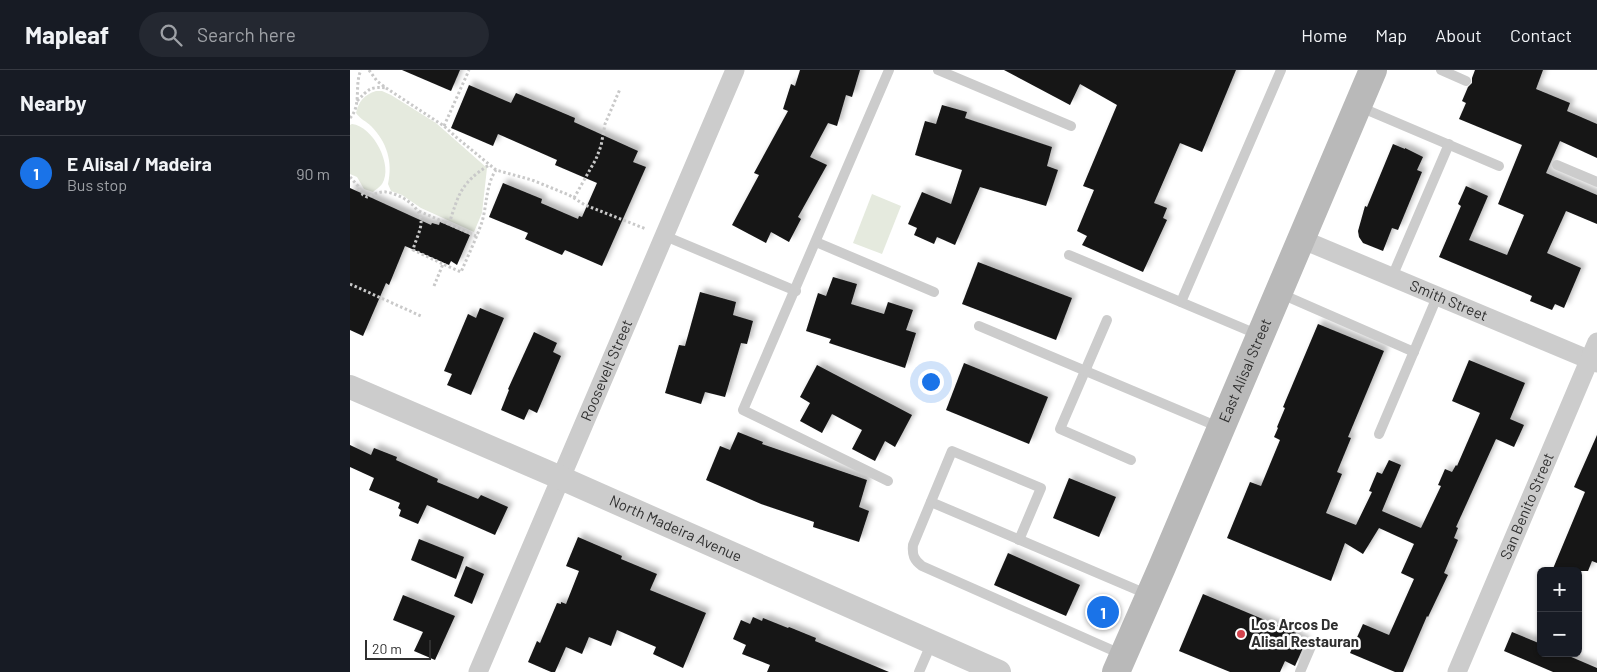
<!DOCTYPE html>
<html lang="en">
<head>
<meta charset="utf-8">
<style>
	body { margin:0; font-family:Barlow,sans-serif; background:#242831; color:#f1f3f6 }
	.controls { position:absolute; right:15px; bottom:15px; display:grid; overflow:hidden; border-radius:8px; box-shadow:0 1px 4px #0004 }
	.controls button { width:45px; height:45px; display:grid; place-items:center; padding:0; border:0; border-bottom:1px solid #363941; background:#171b24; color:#f1f3f6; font:25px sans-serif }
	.scale { position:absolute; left:15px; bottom:12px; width:66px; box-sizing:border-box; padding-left:5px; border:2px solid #2f2f2f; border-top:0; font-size:14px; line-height:18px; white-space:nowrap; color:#2f2f2f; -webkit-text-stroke:4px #fff; paint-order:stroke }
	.you { position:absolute; left:580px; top:311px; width:18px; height:18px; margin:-12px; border:4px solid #fff; border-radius:50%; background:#1a73e8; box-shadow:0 0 0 8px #1a73e833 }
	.badge { display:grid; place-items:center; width:32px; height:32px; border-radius:50%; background:#1a73e8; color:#fff; font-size:16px; font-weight:700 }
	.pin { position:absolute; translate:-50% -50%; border:2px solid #fff; box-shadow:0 1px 5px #0006 }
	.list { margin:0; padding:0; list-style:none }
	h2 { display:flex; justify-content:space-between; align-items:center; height:65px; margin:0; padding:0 20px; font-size:21px }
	h2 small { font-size:16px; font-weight:400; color:#9ea1a6 }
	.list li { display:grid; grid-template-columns:32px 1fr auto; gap:15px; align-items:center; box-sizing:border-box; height:75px; padding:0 20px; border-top:1px solid #363941 }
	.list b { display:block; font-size:19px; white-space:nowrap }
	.list p { margin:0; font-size:16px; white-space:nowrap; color:#9ea1a6 }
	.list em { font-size:16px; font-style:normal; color:#9ea1a6 }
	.icon { flex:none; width:28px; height:28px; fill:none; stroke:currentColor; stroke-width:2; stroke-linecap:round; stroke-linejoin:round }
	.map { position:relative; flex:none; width:1247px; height:602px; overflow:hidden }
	header { display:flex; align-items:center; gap:30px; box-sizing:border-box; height:70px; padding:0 25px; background:#171b24; border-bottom:1px solid #363941 }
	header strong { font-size:24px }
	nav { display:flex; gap:28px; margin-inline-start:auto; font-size:18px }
	.search { width:350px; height:45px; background:#242831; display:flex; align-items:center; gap:12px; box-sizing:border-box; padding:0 18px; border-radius:28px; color:#9ea1a6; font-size:19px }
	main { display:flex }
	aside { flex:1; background:#171b24 }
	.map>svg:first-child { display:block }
	.green { fill:#e5eade }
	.building { fill:#161616; filter:url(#shadow) }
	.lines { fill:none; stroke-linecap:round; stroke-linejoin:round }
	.path { stroke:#c9c9c9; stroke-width:3; stroke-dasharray:2.5 2.5; stroke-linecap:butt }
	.service { stroke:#ccc; stroke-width:10 }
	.minor { stroke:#ccc; stroke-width:19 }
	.tertiary { stroke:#ccc; stroke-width:24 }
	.secondary { stroke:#b9b9b9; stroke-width:28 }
	.poi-dot { fill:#d3444e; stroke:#fff; stroke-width:2 }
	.labels { text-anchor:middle; stroke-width:5; stroke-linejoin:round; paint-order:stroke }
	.street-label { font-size:15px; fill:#2f2f2f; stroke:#fff }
	.poi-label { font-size:15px; font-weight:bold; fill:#2f2f2f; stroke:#fff; text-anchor:start }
</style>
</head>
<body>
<header>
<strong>Mapleaf</strong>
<div class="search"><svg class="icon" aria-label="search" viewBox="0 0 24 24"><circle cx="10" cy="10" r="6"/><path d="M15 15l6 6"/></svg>Search here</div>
<nav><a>Home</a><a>Map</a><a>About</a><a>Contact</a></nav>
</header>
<main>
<aside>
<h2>Nearby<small></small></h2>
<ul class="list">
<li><span class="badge">1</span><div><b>E Alisal / Madeira</b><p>Bus stop</p></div><em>90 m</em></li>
</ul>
</aside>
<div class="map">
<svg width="1247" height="602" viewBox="0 0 1247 602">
	<defs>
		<filter id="shadow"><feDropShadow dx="4.5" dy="-4.5" stdDeviation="2.5" flood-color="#0004"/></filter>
	</defs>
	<rect width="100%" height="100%" fill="#fff"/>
	<g class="green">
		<path d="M 26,21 L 32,21 L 41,25 L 86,53 L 137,98 L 132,143 L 124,162 L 71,138 L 52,125 L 41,121 L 38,114 C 43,92 37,72 21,56 C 16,51 10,49 6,43 C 9,31 14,25 26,21 Z"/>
		<path d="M 2,54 C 23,56 44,96 32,114 C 30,117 25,120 23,122 L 14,119 L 7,107 L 0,104 L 0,55 Z"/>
		<polygon points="522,124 551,136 532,184 503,173"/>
	</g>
	<g class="building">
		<polygon points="52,0 110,0 101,21"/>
		<polygon points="450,0 510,0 502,27 496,25 487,56 478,53 460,87 477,95 448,147 451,149 439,172 421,162 416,173 382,155 409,105 404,103 438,41 433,39 441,14 445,16"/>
		<polygon points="654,0 886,0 852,82 830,73 804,133 817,138 813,148 817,150 793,202 732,175 737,166 727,161 744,120 733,116 767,35 730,14 720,35"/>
		<polygon points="1125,0 1193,0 1186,19 1220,33 1217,41 1247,54 1247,88 1210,71 1196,103 1247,125 1247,154 1216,141 1197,183 1231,198 1214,238 1205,234 1202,240 1180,231 1182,226 1089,187 1111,136 1108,134 1116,116 1138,126 1119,170 1157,185 1174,145 1148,134 1172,75 1109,49 1116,33 1112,31 1118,17 1122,13 1122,8"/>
		<polygon points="119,15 161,33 166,23 225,48 224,52 288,81 283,92 296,97 252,196 215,180 212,185 175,169 178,163 139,147 153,113 192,129 191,133 228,149 229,146 232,147 247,113 205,95 207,90 148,64 143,76 101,58"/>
		<polygon points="592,35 617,42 615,48 702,77 697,96 708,100 696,136 630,117 605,175 587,167 584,174 564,165 567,158 558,154 572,122 601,134 612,100 565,85 575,51 586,54"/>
		<polygon points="1043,74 1055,79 1055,78 1073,87 1067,100 1072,102 1048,160 1042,158 1033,181 1013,173 1009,167 1008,161 1015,136 1017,137"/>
		<polygon points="0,118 81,155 82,153 89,155 90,152 120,165 107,195 101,191 99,195 55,176 39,215 36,213 13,266 0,260"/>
		<polygon points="628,192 722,228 706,270 612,234"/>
		<polygon points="483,207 507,214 501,234 534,244 538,232 563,240 556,260 566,263 555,298 479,273 481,269 456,261 468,223 476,226"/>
		<polygon points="350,222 386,232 383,245 403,251 397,274 391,273 375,327 355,322 351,334 315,323 329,275 335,276"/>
		<polygon points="130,238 154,248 121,325 97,315 102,304 94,301 118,244 126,248"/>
		<polygon points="968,254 1034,281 998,367 1001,368 987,402 992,404 976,443 1006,455 1022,422 1019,421 1027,402 1032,404 1039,390 1051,395 1032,441 1071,458 1091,416 1088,415 1095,399 1102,402 1106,395 1107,396 1130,343 1102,331 1119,290 1175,313 1160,349 1174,355 1164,377 1146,369 1106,457 1108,458 1104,468 1108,470 1094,503 1098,505 1078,547 1077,546 1053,602 1045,602 1000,583 1013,554 1039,565 1064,509 1051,503 1064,474 1029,458 1013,484 995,473 981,511 877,468 900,412 911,416 930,370 924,367 928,358 927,357 935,338 933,337"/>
		<polygon points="184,262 207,273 203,282 211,286 187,343 179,339 174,350 151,340 159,320 158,319"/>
		<polygon points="614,293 698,327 679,374 596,340"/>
		<polygon points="467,295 562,345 545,377 535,371 525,391 502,379 512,360 482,344 472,363 450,351 460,333 450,327"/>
		<polygon points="388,362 413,372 412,374 517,410 509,437 519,441 509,472 463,457 464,452 411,434 356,410 370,376 380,380"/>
		<polygon points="1247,365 1247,493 1242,491 1238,501 1202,501 1235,422 1224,417"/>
		<polygon points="0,375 21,385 24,378 47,387 46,390 88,409 87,412 128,429 131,425 158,437 145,465 77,435 68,454 49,446 51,440 48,438 50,433 19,420 24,408 0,397"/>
		<polygon points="719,408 766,427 749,467 703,448"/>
		<polygon points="228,467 272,486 271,489 307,504 300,520 356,543 333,598 303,584 306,577 267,560 261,576 239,567 232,584 216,577 205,602 201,602 178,592 187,571 190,573 207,533 211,534 211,532 216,534 229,501 216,496"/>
		<polygon points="69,469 114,487 106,509 61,490"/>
		<polygon points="658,483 730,515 716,546 644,515"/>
		<polygon points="116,496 134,504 122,534 104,526"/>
		<polygon points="853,524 946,563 945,566 956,571 945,596 935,591 930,602 880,602 829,581"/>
		<polygon points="53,525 105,546 85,590 64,581 73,562 43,550"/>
		<polygon points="403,547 412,551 413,548 438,558 439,557 466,568 465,571 539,602 417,602 420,595 392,584 396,575 383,569 391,550 400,554"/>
		<polygon points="1162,562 1191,574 1191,583 1212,583 1247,598 1247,602 1203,602 1154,581"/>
	</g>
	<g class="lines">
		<g class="path">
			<polyline points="19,0 27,11 36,18 94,56 106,67 146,100 182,110 219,125 235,135 296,159"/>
			<path d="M 7,31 C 18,20 20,16 36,18"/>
			<path d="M 0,48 C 12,35 4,15 11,0"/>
			<polyline points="94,56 119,0"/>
			<path d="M 0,107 L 8,116 L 13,125 L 17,127 C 23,125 30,121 36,122 C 50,124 69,135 71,150 C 72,159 65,171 63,180 L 93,194"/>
			<polyline points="224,128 246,89 251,76 255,54 270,19"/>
			<polyline points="69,141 126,166"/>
			<path d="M 99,154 C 109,123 111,113 139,95"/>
			<polyline points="0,214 71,246"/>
			<path d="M 84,216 L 93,194 L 111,202 C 118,186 126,169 132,152 C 137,135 136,114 146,100"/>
		</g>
		<g class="service">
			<polyline points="588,0 721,56"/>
			<polyline points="1091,0 1116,11"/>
			<polyline points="1010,37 1149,96"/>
			<polyline points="1207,95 1247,112"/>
			<polyline points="315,166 446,221"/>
			<polyline points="466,172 584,222"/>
			<polyline points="719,185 909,265"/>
			<polyline points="1042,207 1099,74"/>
			<polyline points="929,223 1064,282"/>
			<polyline points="831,232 931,0"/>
			<polyline points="757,250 710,359 781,390"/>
			<polyline points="629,256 871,358"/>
			<polyline points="1029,364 1087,227"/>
			<polyline points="538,411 393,340 539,0"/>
			<polyline points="581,432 799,525"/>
			<path d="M 669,470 L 691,418 L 602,381 L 563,475 C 562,485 564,490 572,496 L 773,585"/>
			<polyline points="569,602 582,572"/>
			<polyline points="950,602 962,574"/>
		</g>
		<g class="minor">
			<path id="s1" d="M 951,169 L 1247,293"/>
			<path id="s2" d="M 128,602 L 385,0"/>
			<path id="s3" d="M 1107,602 L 1247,272"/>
		</g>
		<path class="tertiary" id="s4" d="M 0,317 L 211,408 L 649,602"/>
		<path class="secondary" id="s5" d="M 766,602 L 812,497 L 1023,0"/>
	</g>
	<circle class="poi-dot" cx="891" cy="564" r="5"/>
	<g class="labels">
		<g class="street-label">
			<text dy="5" stroke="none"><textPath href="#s1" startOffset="160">Smith Street</textPath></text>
			<text dy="5" stroke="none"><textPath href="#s2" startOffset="328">Roosevelt Street</textPath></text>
			<text dy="5" stroke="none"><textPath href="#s5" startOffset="328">East Alisal Street</textPath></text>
			<text dy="5" stroke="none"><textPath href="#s3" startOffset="180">San Benito Street</textPath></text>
			<text dy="5" stroke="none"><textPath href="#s4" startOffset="355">North Madeira Avenue</textPath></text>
		</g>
		<g class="poi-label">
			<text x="901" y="560">Los Arcos De<tspan x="901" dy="17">Alisal Restauran</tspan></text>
		</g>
	</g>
</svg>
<div class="controls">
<button>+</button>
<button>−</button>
</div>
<div class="scale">20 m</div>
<div class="you"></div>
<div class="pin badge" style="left:753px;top:542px">1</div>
</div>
</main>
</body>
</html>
